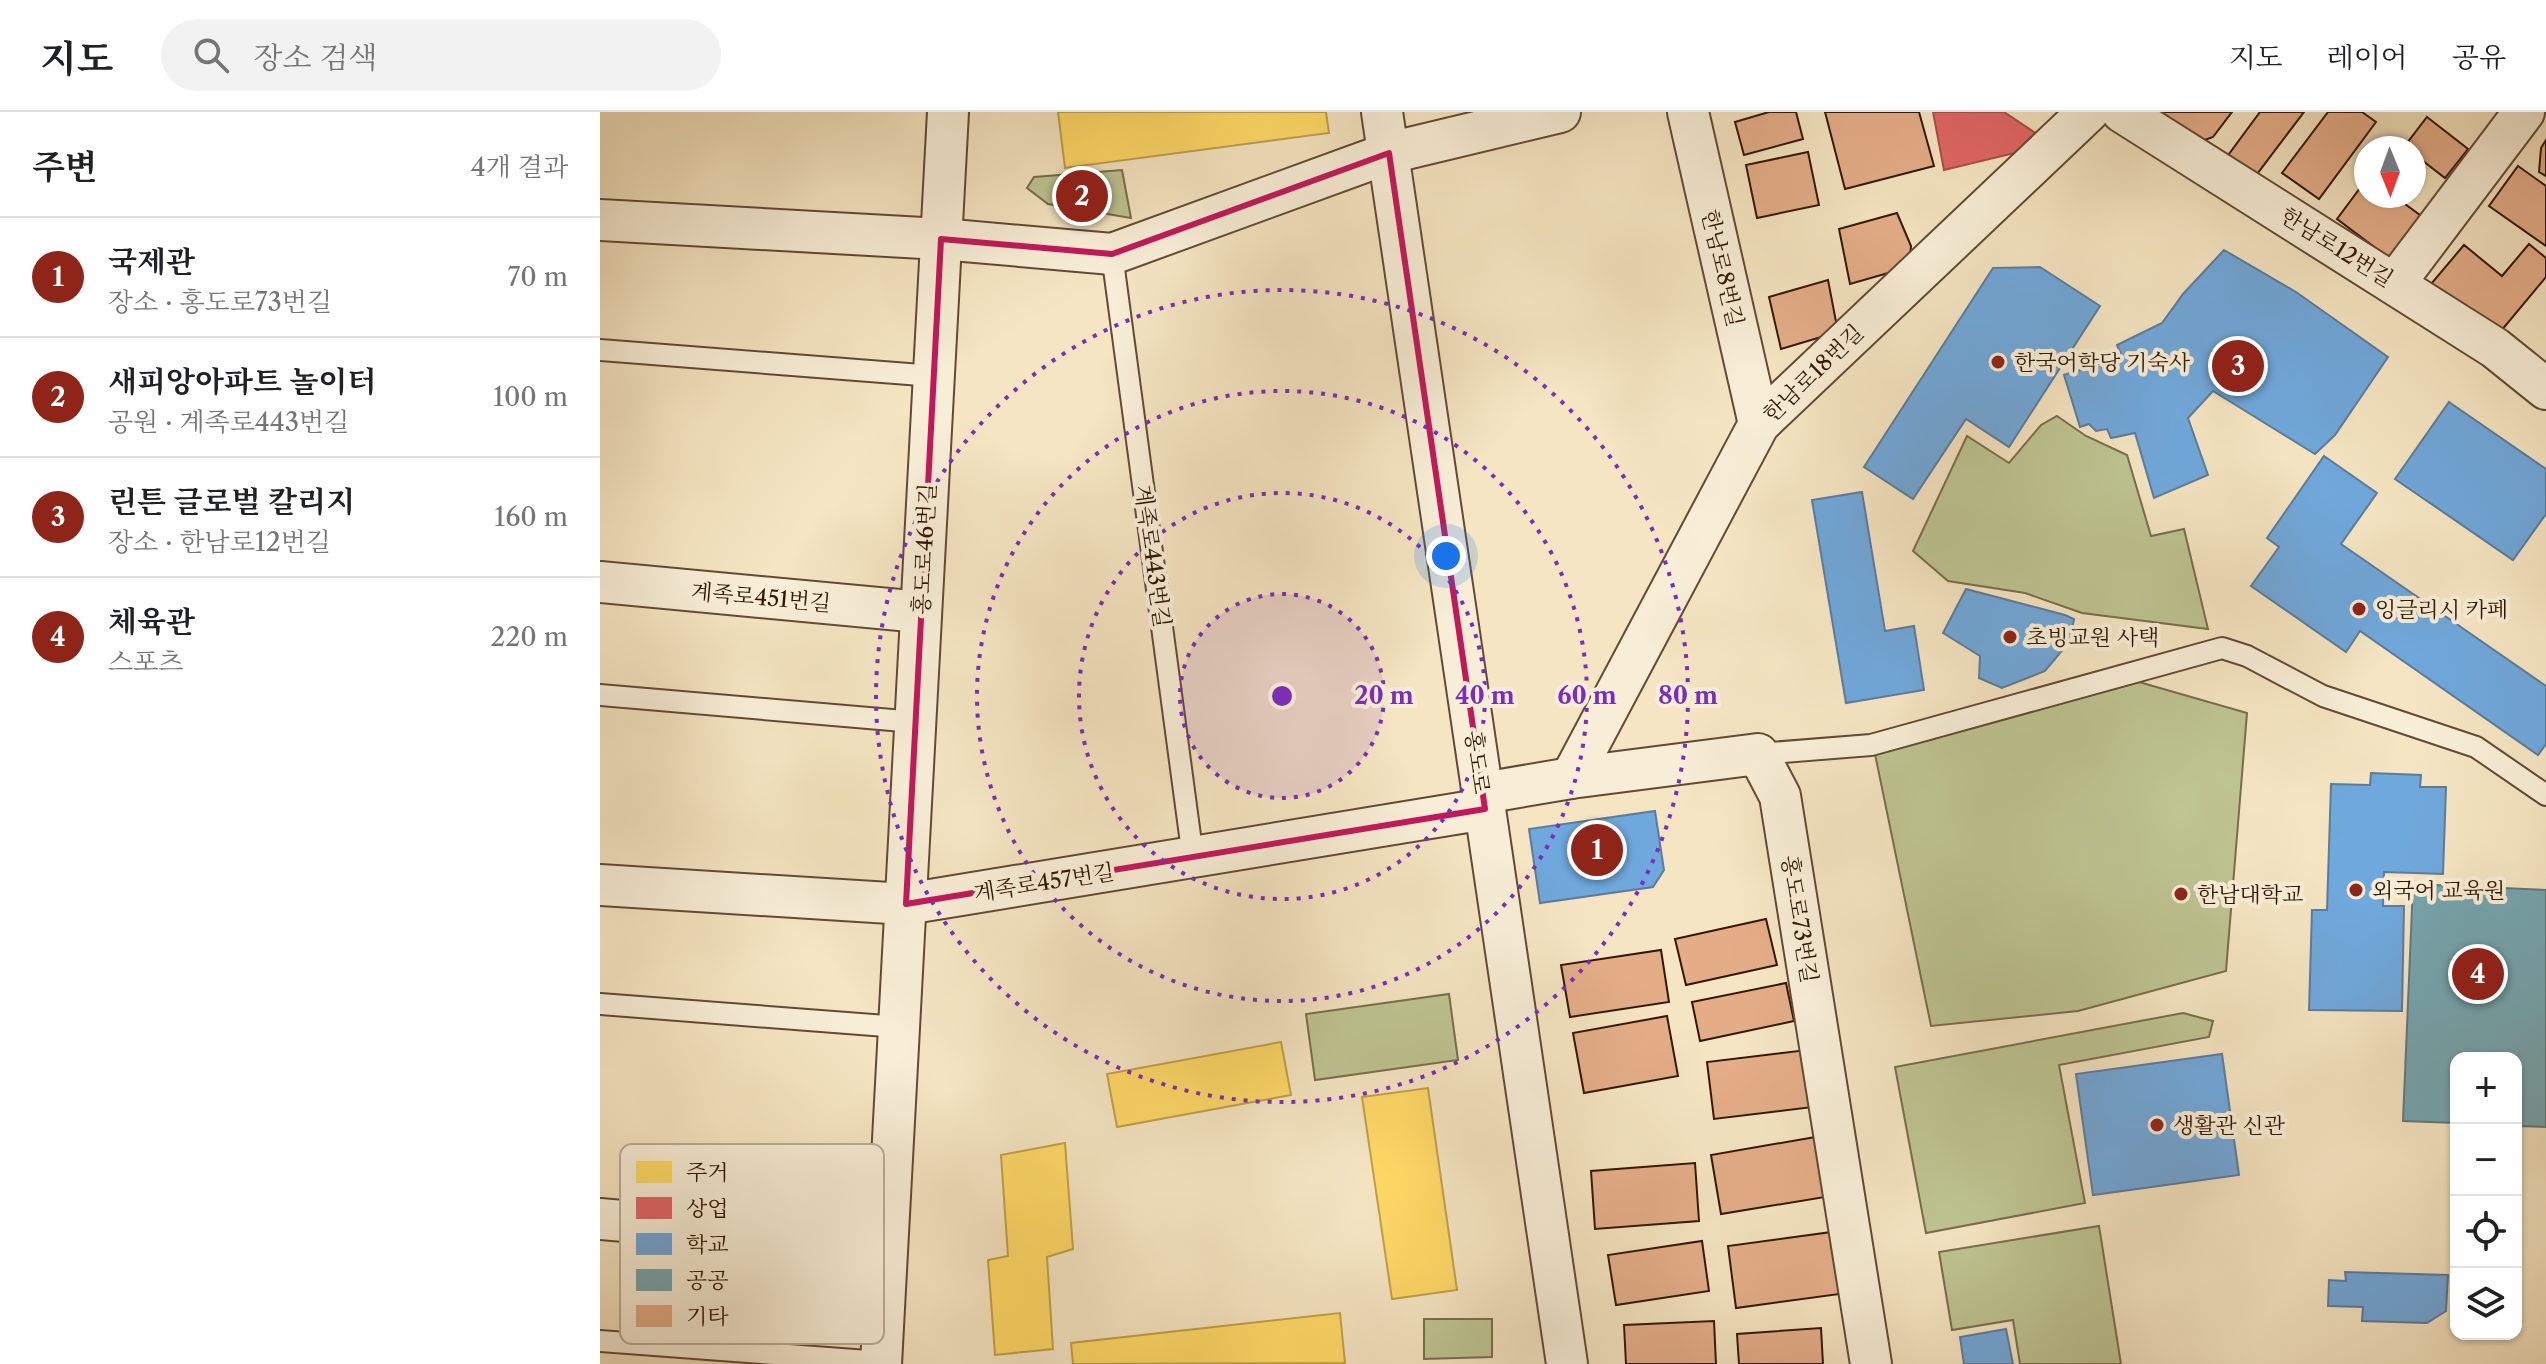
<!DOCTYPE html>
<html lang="ko">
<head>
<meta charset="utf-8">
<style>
	body { margin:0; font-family:"Libre Caslon Text","Noto Serif KR",serif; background:#f2f2f2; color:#202124 }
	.controls { position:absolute; right:24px; bottom:24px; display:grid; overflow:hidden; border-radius:16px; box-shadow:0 2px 6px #0004 }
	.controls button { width:72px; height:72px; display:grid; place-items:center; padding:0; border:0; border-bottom:2px solid #e0e0e0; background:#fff; color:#202124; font:40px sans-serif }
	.compass { position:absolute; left:1754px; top:24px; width:72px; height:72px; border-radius:50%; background:#fff; box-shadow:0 2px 6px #0004; rotate:179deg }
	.you { position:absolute; left:846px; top:444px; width:28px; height:28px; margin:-20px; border:6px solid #fff; border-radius:50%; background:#1a73e8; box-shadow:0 0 0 12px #1a73e833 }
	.badge { display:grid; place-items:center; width:52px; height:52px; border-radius:50%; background:#8f2418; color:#fff; font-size:26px; font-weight:700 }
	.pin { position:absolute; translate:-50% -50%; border:4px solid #fff; box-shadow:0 2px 8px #0006 }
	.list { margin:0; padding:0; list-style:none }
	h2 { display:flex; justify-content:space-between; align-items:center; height:104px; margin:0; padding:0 32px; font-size:34px }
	h2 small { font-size:26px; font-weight:400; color:#757577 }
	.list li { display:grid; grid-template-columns:52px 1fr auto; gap:24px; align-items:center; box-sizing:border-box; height:120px; padding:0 32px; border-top:2px solid #e0e0e0 }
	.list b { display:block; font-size:30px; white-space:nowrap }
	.list p { margin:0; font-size:26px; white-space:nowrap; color:#757577 }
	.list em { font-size:26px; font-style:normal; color:#757577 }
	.icon { flex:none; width:44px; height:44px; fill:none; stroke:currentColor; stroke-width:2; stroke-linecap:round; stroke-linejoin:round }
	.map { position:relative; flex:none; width:1946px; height:1252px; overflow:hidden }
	header { display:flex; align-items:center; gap:48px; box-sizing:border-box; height:112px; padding:0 40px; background:#fff; border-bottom:2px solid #e0e0e0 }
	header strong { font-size:38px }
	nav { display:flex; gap:44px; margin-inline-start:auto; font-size:28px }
	.search { width:560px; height:72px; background:#f2f2f2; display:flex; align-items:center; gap:20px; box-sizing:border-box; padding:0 28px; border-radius:44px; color:#757577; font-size:30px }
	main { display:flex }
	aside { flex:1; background:#fff }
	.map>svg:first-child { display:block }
	.green { fill:#bec492; stroke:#786e4b; stroke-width:2 }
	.homes { fill:#ffd966; stroke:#c29f49; stroke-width:2 }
	.shops { fill:#e06666; stroke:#ac4e49; stroke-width:2 }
	.schools { fill:#6fa8dc; stroke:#5d7c9b; stroke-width:2 }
	.public { fill:#76a5af; stroke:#627a7c; stroke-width:2 }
	.building { fill:#e4ad88; stroke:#321704; stroke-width:2 }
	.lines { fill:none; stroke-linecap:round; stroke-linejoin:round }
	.service-casing { stroke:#634a34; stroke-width:24 }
	.minor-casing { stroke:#634a34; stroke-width:44 }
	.service { stroke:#f8eed7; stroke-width:20 }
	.minor { stroke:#f8eed7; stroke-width:40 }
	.marked { fill:none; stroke:#c2185b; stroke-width:6; stroke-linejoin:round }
	.ring { fill:none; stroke:#7b2cbf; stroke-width:4; stroke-dasharray:4 8 }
	.poi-dot { fill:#8f2418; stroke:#f8eed7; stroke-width:3 }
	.labels { text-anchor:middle; stroke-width:8; stroke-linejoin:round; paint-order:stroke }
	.street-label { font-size:22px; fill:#321704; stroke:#f8eed7 }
	.poi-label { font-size:22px; fill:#321704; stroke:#f8eed7; text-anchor:start }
	.key { fill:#f8eed7; stroke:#bdae98; stroke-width:2 }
	.key-label { font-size:22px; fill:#321704 }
	.centre { fill:#7b2cbf; stroke:#f8eed7; stroke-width:4 }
	.ring-label { font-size:24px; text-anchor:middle; font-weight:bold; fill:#7b2cbf; stroke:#f8eed7; stroke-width:8; stroke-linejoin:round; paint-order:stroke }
</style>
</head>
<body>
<header>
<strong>지도</strong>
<div class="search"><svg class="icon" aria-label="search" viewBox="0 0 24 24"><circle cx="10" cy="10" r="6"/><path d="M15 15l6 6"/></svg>장소 검색</div>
<nav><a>지도</a><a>레이어</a><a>공유</a></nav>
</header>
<main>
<aside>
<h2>주변<small>4개 결과</small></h2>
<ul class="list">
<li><span class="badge">1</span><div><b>국제관</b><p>장소 · 홍도로73번길</p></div><em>70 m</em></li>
<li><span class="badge">2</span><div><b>새피앙아파트 놀이터</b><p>공원 · 계족로443번길</p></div><em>100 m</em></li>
<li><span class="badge">3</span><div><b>린튼 글로벌 칼리지</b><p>장소 · 한남로12번길</p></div><em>160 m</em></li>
<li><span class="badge">4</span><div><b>체육관</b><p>스포츠</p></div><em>220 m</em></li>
</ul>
</aside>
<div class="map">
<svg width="1946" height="1252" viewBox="0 0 1946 1252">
	<rect width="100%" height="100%" fill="#f5e5c2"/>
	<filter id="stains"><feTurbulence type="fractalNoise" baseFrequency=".0025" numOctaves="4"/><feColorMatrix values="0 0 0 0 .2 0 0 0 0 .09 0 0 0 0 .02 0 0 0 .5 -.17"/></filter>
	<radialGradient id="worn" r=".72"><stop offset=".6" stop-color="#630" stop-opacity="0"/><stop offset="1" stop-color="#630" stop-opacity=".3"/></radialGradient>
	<g class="green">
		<polygon points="522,58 531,106 448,92 427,76 434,65"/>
		<polygon points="1457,304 1486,324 1527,343 1551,424 1584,417 1608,517 1482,501 1425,481 1348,469 1313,439 1367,324 1409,351 1441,313"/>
		<polygon points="1539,570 1647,601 1626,859 1478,899 1331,914 1275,642"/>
		<polygon points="849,882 858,948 715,968 706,902"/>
		<polygon points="1583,901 1613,909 1609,925 1459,953 1485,1091 1326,1121 1295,955"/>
		<polygon points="1499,1114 1521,1252 1420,1252 1413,1208 1352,1218 1339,1140"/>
		<polygon points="824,1207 892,1207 892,1245 824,1247"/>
	</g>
	<g class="homes">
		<polygon points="458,0 726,0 729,21 465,56"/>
		<polygon points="681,930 691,983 517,1015 507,962"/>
		<polygon points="828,976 857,1178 792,1187 762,985"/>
		<polygon points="465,1031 473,1137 447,1145 453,1237 395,1243 388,1148 408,1144 401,1043"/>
		<polygon points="740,1201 745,1251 473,1252 471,1231"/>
	</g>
	<polygon class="shops" points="1333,0 1404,0 1452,32 1344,58"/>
	<g class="schools">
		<polygon points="1624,138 1696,180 1788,245 1735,323 1715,342 1613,279 1588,306 1608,363 1554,386 1535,321 1511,326 1507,317 1496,319 1489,312 1480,315 1464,263 1522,245 1517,233 1562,211 1583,182"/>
		<polygon points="1440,155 1500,194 1409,335 1366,307 1313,387 1264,355 1393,156"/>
		<polygon points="1849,290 1946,357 1946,402 1913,448 1795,367"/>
		<polygon points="1724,344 1777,381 1741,432 1946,574 1946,632 1938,643 1760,519 1746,540 1651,474 1679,435 1667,426"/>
		<polygon points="1262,380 1285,519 1314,514 1324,578 1246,591 1212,388"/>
		<polygon points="1366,477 1465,503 1474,507 1470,529 1445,559 1402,576 1379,566 1380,544 1343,521"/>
		<polygon points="1771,661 1821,663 1820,675 1846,675 1843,762 1784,760 1783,794 1804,794 1802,899 1709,898 1712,798 1727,798 1731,672 1770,673"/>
		<polygon points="1055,699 1064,758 1053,775 940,791 929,717"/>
		<polygon points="1622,942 1639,1063 1493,1083 1476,962"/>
		<polygon points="1745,1160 1848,1163 1846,1199 1827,1211 1762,1209 1763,1195 1728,1194 1729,1168 1746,1169"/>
		<polygon points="1406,1217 1413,1252 1364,1252 1360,1225"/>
	</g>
	<polygon class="public" points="1813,772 1946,778 1946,1015 1916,1014 1916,946 1856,946 1856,1011 1803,1009"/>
	<g class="building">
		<polygon points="1169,0 1196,0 1203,27 1144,43 1135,10"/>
		<polygon points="1225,0 1319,0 1334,54 1245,77"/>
		<polygon points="1554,0 1632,0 1613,25 1583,36"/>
		<polygon points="1660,0 1704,0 1654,66 1626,46"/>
		<polygon points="1728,0 1762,0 1776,10 1719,87 1682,61"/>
		<polygon points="1827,5 1868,37 1845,66 1814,42 1814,36 1804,35"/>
		<polygon points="1946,28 1946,64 1939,60 1941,36"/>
		<polygon points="1208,40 1219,93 1157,106 1146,53"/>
		<polygon points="1918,54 1946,74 1946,134 1889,94"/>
		<polygon points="1766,68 1766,84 1794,84 1824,106 1793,149 1737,107"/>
		<polygon points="1297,101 1311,134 1309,155 1250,172 1239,117"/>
		<polygon points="1929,132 1946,146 1946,165 1896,225 1831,172 1864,133 1902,164"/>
		<polygon points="1228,168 1238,220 1181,237 1169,185"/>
		<polygon points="1166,807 1177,853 1086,873 1075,827"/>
		<polygon points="1061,838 1069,890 970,905 961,853"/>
		<polygon points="1186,871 1194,909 1100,929 1092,890"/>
		<polygon points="1067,904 1078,964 984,981 973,921"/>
		<polygon points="1215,937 1221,994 1114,1007 1107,950"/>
		<polygon points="1227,1023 1237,1083 1121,1102 1111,1043"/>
		<polygon points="1095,1051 1099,1109 995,1117 991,1059"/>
		<polygon points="1239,1119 1247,1181 1136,1196 1128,1134"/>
		<polygon points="1102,1129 1109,1179 1016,1193 1008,1143"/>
		<polygon points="1114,1209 1116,1252 1026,1252 1024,1213"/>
		<polygon points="1221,1216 1223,1252 1139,1252 1137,1222"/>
	</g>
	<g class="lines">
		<defs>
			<g id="service">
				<polyline points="512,142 593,746"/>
				<polyline points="0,238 334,264"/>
				<polyline points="0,583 315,610"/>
				<polyline points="1158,642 1271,633 1622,536 1647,544 1723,584 1876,635 1946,683"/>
				<polyline points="0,892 299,915"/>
				<polyline points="0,1229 281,1250"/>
			</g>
			<g id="minor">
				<polyline points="782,0 967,1252"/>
				<polyline points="1088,0 1159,312"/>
				<polyline points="1522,0 1895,236 1946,277"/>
				<polyline points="0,108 341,127 512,142 789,41 960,0"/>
				<polyline points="1795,171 1924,0"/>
				<polyline points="0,470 321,500"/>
				<polyline points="971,666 1159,312 1488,0"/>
				<polyline points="883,681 971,666 1158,642 1180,684 1271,1252"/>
				<polyline points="0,773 306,792 885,697"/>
				<polyline points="0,1107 287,1132"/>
				<polyline points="281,1252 348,0"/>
			</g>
		</defs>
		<use href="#service" class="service-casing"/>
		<use href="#minor" class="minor-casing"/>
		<use href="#service" class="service"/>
		<use href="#minor" class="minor"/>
	</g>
	<path class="marked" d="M 789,41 L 885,697 L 306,792 L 341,127 L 512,142 Z"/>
	<circle cx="682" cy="584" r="102" fill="#7b2cbf" fill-opacity=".12"/>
	<g class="ring">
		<circle cx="682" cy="584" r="102"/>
		<circle cx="682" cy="584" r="203"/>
		<circle cx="682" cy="584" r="305"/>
		<circle cx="682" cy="584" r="406"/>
	</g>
	<g class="poi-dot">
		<circle cx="1398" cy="250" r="8"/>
		<circle cx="1759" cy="497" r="8"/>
		<circle cx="1410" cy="525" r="8"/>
		<circle cx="1756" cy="778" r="8"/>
		<circle cx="1581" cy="782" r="8"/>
		<circle cx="1557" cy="1013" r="8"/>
	</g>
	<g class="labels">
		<g class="street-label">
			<text transform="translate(1737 135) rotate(32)" y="8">한남로12번길</text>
			<text transform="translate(1123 156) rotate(77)" y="8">한남로8번길</text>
			<text transform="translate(1213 261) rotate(-44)" y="8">한남로18번길</text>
			<text transform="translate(324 437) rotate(-87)" y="8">홍도로46번길</text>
			<text transform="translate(553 444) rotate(82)" y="8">계족로443번길</text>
			<text transform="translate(161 485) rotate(5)" y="8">계족로451번길</text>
			<text transform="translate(878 650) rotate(82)" y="8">홍도로</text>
			<text transform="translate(444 770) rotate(-9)" y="8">계족로457번길</text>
			<text transform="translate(1200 807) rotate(81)" y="8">홍도로73번길</text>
		</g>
		<g class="poi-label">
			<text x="1414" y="258">한국어학당 기숙사</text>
			<text x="1775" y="505">잉글리시 카페</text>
			<text x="1426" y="533">초빙교원 사택</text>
			<text x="1772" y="786">외국어 교육원</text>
			<text x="1597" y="790">한남대학교</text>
			<text x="1573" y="1021">생활관 신관</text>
		</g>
	</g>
	<rect x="20" y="1032" width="264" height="200" rx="12" class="key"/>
	<rect x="36" y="1049" width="36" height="22" fill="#ffd966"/>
	<rect x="36" y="1085" width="36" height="22" fill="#e06666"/>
	<rect x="36" y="1121" width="36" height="22" fill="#6fa8dc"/>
	<rect x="36" y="1157" width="36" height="22" fill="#76a5af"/>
	<rect x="36" y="1193" width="36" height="22" fill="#e4ad88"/>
	<g class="key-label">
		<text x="86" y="1068">주거</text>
		<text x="86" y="1104">상업</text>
		<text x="86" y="1140">학교</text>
		<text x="86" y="1176">공공</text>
		<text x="86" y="1212">기타</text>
	</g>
	<circle cx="682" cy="584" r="12" class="centre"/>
	<g class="ring-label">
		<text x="784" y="592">20 m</text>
		<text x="885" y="592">40 m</text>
		<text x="987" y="592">60 m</text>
		<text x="1088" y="592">80 m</text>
	</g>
	<rect width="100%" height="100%" filter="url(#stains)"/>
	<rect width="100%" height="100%" fill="url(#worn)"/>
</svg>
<div class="controls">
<button>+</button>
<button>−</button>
<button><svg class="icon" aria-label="locate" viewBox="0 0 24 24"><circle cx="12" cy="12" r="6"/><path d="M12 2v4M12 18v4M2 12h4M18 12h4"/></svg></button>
<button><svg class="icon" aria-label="layers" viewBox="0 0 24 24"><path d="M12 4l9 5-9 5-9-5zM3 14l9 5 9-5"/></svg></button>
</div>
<svg class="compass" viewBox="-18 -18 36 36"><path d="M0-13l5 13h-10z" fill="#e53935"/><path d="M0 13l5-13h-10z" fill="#757577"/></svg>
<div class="you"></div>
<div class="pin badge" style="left:997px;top:738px">1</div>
<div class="pin badge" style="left:482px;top:84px">2</div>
<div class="pin badge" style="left:1638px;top:254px">3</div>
<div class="pin badge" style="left:1878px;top:862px">4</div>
</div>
</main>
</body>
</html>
